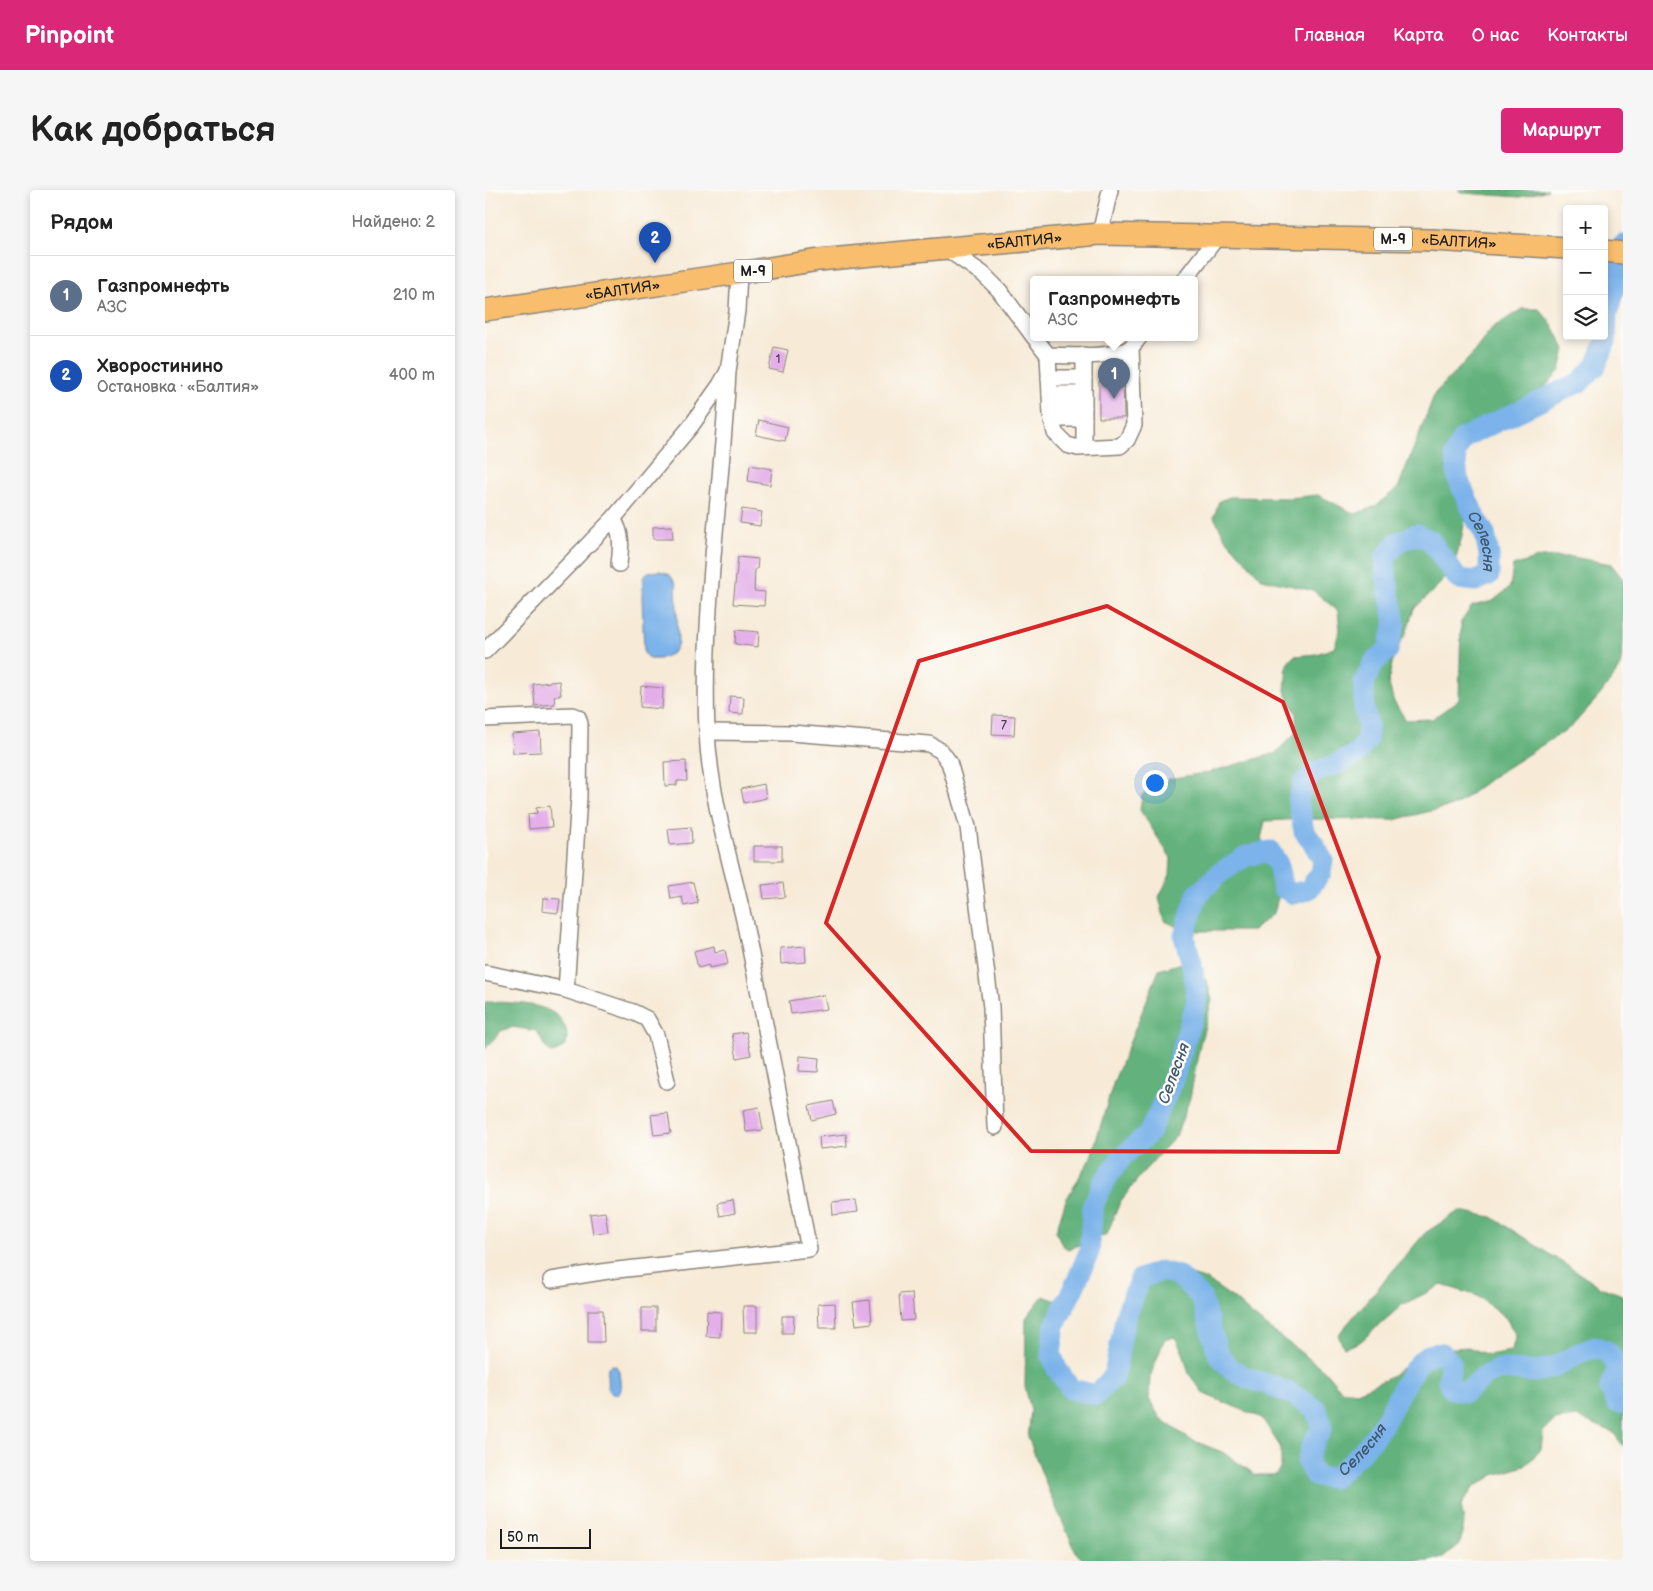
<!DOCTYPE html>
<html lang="ru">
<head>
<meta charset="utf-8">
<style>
	body { margin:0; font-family:"Balsamiq Sans",sans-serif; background:#f6f6f6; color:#222 }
	.controls { position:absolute; right:15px; top:15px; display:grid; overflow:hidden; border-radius:5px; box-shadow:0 2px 8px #0003 }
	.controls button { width:45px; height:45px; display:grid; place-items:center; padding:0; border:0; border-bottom:1px solid #e0e0e0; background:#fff; color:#222; font:25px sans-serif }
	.scale { position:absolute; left:15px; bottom:12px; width:91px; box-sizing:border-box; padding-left:5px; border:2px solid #1c1c1c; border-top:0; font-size:14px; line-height:18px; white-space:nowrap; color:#1c1c1c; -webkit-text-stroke:4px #fdfcf7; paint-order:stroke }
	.you { position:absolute; left:669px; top:592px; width:18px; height:18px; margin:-12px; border:4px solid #fff; border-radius:50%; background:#1a73e8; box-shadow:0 0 0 8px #1a73e833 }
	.badge { display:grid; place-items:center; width:32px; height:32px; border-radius:50%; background:#db2777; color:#fff; font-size:16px; font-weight:700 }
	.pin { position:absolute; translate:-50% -41px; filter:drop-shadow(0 1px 2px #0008) }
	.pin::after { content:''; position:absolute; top:26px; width:18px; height:15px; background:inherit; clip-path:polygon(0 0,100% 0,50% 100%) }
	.popup { position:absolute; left:545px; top:86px; width:168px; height:65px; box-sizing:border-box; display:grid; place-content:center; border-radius:5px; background:#fff; filter:drop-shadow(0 1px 4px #0005); font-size:16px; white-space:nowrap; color:#767676 }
	.popup b { font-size:19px; color:#222 }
	.popup::after { content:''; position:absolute; left:50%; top:100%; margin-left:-10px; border:10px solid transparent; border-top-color:#fff }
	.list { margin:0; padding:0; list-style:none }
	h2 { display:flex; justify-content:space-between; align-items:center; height:65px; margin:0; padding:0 20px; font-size:21px }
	h2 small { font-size:16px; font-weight:400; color:#767676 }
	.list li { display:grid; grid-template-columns:32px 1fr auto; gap:15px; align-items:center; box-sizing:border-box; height:80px; padding:0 20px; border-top:1px solid #e0e0e0 }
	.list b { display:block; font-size:19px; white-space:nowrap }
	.list p { margin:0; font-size:16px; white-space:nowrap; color:#767676 }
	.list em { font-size:16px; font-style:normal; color:#767676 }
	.icon { flex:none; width:28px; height:28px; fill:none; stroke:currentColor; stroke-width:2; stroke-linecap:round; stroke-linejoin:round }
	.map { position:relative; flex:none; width:1138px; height:1371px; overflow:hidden; border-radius:5px }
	header { display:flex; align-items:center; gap:30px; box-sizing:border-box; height:70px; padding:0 25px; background:#db2777; color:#fff }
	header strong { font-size:24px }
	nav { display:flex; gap:28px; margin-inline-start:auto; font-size:18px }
	.intro { display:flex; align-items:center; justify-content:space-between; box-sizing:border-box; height:120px; padding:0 30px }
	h1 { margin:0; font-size:35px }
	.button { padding:12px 22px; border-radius:5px; background:#db2777; color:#fff; font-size:18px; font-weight:700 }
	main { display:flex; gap:30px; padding:0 30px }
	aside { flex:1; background:#fff; border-radius:5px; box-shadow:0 2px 8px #0003 }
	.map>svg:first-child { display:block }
	.forest { fill:#63b27d; stroke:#40674c; fill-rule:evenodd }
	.water { fill:#7bb3ea; stroke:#4c6883 }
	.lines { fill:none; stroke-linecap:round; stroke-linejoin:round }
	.river { stroke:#7bb3ea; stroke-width:21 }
	.building { fill:#e3aee9 }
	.minor-casing { stroke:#8a847a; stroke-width:18 }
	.highway-casing { stroke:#8a847a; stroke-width:24 }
	.minor { stroke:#fff; stroke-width:15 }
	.highway { stroke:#f9be6d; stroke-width:21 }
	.marked { fill:none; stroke:#d62828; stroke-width:4; stroke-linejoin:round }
	.labels { text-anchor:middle; stroke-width:5; stroke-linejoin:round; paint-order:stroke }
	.number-label { font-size:12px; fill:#4e404f }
	.shield { fill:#fdfcf7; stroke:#605f5e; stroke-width:1 }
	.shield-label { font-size:14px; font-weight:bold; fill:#1c1c1c }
	.street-label { font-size:15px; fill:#1c1c1c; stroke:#fdfcf7 }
	.water-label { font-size:16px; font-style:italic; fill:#42586e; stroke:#fdfcf7 }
</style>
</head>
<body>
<header>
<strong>Pinpoint</strong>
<nav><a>Главная</a><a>Карта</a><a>О нас</a><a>Контакты</a></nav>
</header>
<div class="intro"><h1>Как добраться</h1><a class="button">Маршрут</a></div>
<main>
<aside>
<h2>Рядом<small>Найдено: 2</small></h2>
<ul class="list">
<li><span class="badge" style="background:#5c6f8a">1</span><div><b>Газпромнефть</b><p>АЗС</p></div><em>210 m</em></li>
<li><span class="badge" style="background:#1a4fb4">2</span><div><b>Хворостинино</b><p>Остановка · «Балтия»</p></div><em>400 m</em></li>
</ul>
</aside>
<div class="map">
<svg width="1138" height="1371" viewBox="0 0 1138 1371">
	<rect width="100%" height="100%" fill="#fdfcf7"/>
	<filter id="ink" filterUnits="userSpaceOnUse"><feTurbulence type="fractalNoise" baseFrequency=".02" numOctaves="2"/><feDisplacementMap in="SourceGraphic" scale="10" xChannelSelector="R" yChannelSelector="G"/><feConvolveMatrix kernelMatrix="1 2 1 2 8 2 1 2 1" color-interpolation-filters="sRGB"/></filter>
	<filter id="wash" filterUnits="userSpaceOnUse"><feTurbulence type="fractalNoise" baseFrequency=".0096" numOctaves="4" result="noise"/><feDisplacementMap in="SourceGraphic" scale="20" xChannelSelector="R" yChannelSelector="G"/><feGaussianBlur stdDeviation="1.12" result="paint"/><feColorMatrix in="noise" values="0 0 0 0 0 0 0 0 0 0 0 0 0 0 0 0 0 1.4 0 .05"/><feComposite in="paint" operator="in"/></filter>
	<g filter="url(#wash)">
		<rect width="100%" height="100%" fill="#f7ebd8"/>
		<g class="forest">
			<polygon points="973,0 1063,0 1035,7 978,3"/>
			<polygon points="1037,119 1054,119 1067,134 1080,159 1075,180 1061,196 1029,216 971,244 964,257 961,278 980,330 976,350 967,382 929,419 921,443 910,462 903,491 909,512 921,530 947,529 974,510 976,432 987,416 1008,411 1025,397 1028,376 1056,367 1087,367 1126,374 1138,389 1138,454 1135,478 1115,505 1087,536 1009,586 971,615 909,630 819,629 780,631 776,649 796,696 789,723 768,741 701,741 680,731 674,707 685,685 686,668 655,620 657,605 684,589 725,582 791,563 811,542 811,523 800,501 802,474 809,466 831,464 849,458 855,440 853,421 829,401 777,389 740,348 729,327 734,311 745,307 804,308 833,305 870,324 889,317 913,298 950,203 986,166 1007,138"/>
			<polygon points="696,773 722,791 727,810 715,854 705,908 691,946 659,981 635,1012 622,1044 583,1059 577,1055 571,1041 581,1010 606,967 629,891 674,780"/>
			<path d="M 0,812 C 27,813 83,810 82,849 C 81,858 74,861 66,863 L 60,857 L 55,847 L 51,841 L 27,837 L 16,841 L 0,859 Z"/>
			<path d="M 974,1021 L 1007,1027 L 1115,1097 L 1138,1105 L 1138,1256 L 1128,1242 L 1092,1227 L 1070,1230 L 1058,1242 L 1056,1259 L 1040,1276 L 1009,1285 L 988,1298 L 976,1315 L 979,1333 L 975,1354 L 958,1368 L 943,1371 L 599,1371 L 592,1364 L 564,1302 L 543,1247 L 546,1220 L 540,1197 L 541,1128 L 558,1106 L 575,1112 L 570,1136 L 566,1163 L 572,1179 L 586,1199 L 611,1205 L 629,1186 L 641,1124 L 655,1089 L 676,1081 L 704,1084 L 722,1090 L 748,1108 L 768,1126 L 839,1180 L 856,1200 L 872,1202 L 902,1189 L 928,1170 L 959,1159 L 983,1157 L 1003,1165 L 1026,1161 L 1031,1146 L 1021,1128 L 993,1106 L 957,1095 L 917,1115 L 875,1152 L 859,1158 L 853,1145 L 940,1043 ZM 690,1147 L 698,1163 L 704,1184 L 719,1204 L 777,1228 L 796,1258 L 796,1278 L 790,1285 L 771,1285 L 737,1262 L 704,1249 L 675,1228 L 664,1209 L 665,1187 L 679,1150 Z"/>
		</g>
		<g class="water">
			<polygon points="175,381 185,385 191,394 193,453 188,463 174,469 164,469 159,463 157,408 158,388 163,382"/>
			<path d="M 127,1175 L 131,1176 L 134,1181 L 136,1200 L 132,1204 L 126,1204 C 121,1198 122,1185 123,1177 Z"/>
		</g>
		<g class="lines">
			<path class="river" id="s1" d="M 1138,55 L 1129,99 L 1122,125 L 1121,151 L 1111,176 L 1095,192 L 978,248 L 970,264 L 973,289 L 991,329 L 1000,344 L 1004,365 L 1004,385 L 991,391 L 973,389 L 945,350 L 931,344 L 913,352 L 900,367 L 901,385 L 910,433 L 903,460 L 889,472 L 879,492 L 879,518 L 883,537 L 882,550 L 871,564 L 854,573 L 830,582 L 818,593 L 813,612 L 819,641 L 828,653 L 838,670 L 836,683 L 824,699 L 809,704 L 798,698 L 794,676 L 785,661 L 761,666 L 735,683 L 712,705 L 699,746 L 707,774 L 712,810 L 688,890 L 664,943 L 637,967 L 619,992 L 608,1015 L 604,1062 L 590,1095 L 570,1135 L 566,1163 L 572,1179 L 586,1199 L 611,1205 L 629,1186 L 641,1124 L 655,1089 L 676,1081 L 694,1086 L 716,1107 L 733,1164 L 745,1178 L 762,1188 L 782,1194 L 807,1204 L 832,1220 L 837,1238 L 826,1258 L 822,1272 L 830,1286 L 849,1288 C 866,1273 884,1256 896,1237 C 910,1217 922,1180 942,1166 C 946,1163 952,1164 957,1163 L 966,1173 L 963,1190 L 967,1199 L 981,1202 L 999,1186 L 1015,1179 L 1050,1182 L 1072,1176 L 1092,1164 L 1110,1157 L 1122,1161 L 1133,1176 L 1125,1198 L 1131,1212 L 1138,1214"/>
		</g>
		<g id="blocks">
			<g class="building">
				<polygon points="289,157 303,160 298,182 284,179"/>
				<polygon points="638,190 639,228 614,228 614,191"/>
				<polygon points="274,230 303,237 300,251 271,245"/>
				<polygon points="265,275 287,279 285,295 263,291"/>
				<polygon points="257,319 277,322 275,336 255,333"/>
				<polygon points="187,336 188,349 168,349 168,337"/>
				<polygon points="253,367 273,369 272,379 270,379 269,401 280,402 279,416 248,414"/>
				<polygon points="251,440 274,442 273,457 250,454"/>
				<polygon points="74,491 76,505 69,506 70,514 50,516 48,494"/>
				<polygon points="156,496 178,498 177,519 155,517"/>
				<polygon points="245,506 259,507 258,524 244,523"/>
				<polygon points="508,525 530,526 529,545 507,544"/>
				<polygon points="55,542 56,562 28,563 27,544"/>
				<polygon points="201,571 202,591 192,591 192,595 180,596 179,572"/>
				<polygon points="279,594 281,608 259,613 256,599"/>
				<polygon points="65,616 67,637 44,639 43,624 52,623 51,618"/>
				<polygon points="206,637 207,653 185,655 183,639"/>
				<rect x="269" y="656" width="28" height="15"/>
				<polygon points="208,692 213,713 199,716 197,707 186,709 184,696"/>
				<polygon points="298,693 300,707 279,709 277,695"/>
				<polygon points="58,708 75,709 73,723 57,721"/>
				<polygon points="229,756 230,762 240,760 243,774 224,778 224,775 213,778 209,761"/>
				<polygon points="320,756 321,772 296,774 295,758"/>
				<polygon points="339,805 342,819 306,824 304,811"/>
				<polygon points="261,842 266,865 252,868 247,844"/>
				<polygon points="315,866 334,868 333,882 314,881"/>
				<polygon points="348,911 351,924 327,930 324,916"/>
				<polygon points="274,917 278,940 261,942 258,920"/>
				<polygon points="183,923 186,943 169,945 166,925"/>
				<polygon points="361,944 362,956 335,959 334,947"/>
				<polygon points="248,1010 250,1023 235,1026 232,1013"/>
				<polygon points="371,1010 373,1022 348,1025 347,1012"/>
				<polygon points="120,1022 123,1041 108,1044 105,1024"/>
				<polygon points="427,1103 429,1130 416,1131 414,1104"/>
				<polygon points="385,1110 387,1133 371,1135 368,1112"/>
				<polygon points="350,1113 351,1138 334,1138 333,1114"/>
				<polygon points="258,1116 272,1116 272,1142 259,1142"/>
				<rect x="157" y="1118" width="14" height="23"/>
				<polygon points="103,1120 118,1120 119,1152 103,1152"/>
				<polygon points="222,1121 236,1122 235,1147 221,1146"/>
				<polygon points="297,1126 309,1126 308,1143 297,1143"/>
			</g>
		</g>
	</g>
	<g filter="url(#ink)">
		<use href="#blocks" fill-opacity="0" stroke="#8a847a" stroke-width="1"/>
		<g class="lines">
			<defs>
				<g id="minor">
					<polyline points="615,44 625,0"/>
					<polyline points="462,59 498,84 514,100 549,147"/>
					<polyline points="699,90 733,46"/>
					<path d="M 550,148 L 563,165 C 581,166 634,168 646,157 C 649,155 651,151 654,148"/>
					<polyline points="563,165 566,225 570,243 582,255 593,258 635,256 642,250 649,235 646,158"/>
					<polyline points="599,165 599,257"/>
					<polyline points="564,188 599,188"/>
					<polyline points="565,204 599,204"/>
					<polyline points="566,217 599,217"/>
					<polyline points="567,229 599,229"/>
					<path d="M 128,329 C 138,343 136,358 134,374"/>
					<polyline points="0,461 128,329 206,236 235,195 243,181 252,121 254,83"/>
					<polyline points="0,529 88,525 93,527 95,534 94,607 81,800"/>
					<polyline points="222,542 306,543 444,554 456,561 464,572 483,637 506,817 510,937"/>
					<polyline points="0,783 81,800 148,822 162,829 171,845 182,891"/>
					<path d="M 66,1090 L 123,1081 L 324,1059 C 302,950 282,840 259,730 C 245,668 225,606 222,542 C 217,421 237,301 243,181"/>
				</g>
				<g id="highway">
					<polyline points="1119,61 1138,63"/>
					<path id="s2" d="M 0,120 L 254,83 L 334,70 L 615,44 L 947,50 L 1082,58"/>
				</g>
			</defs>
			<use href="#minor" class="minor-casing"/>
			<use href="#highway" class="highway-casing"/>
			<use href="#minor" class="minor"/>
			<use href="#highway" class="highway"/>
		</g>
	</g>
	<path class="marked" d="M 622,416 L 798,512 L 894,767 L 853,962 L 546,961 L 341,733 L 434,471 Z"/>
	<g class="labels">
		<g class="number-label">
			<text x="293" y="173">1</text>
			<text x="519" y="539">7</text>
		</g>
		<g class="shield">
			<rect x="889" y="37.5" width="38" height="23" rx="4"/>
			<rect x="249" y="69.5" width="38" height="23" rx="4"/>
		</g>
		<g class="shield-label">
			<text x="908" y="54">М-9</text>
			<text x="268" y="86">М-9</text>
		</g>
		<g class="street-label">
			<text dy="5" stroke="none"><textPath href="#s2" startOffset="544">«БАЛТИЯ»</textPath></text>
			<text dy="5" stroke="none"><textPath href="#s2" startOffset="979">«БАЛТИЯ»</textPath></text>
			<text dy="5" stroke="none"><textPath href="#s2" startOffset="139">«БАЛТИЯ»</textPath></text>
		</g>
		<g class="water-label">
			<text dy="6" stroke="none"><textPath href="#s1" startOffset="388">Селесня</textPath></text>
			<text transform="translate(688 883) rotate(-70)" y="6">Селесня</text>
			<text dy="6" stroke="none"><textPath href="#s1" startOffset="2175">Селесня</textPath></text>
		</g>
	</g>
</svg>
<div class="controls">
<button>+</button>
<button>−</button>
<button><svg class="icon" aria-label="layers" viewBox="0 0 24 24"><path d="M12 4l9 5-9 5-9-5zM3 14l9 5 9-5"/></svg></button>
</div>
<div class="scale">50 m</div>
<div class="you"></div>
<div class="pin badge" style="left:629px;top:209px;background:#5c6f8a">1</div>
<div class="popup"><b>Газпромнефть</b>АЗС</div>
<div class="pin badge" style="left:170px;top:73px;background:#1a4fb4">2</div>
</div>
</main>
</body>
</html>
